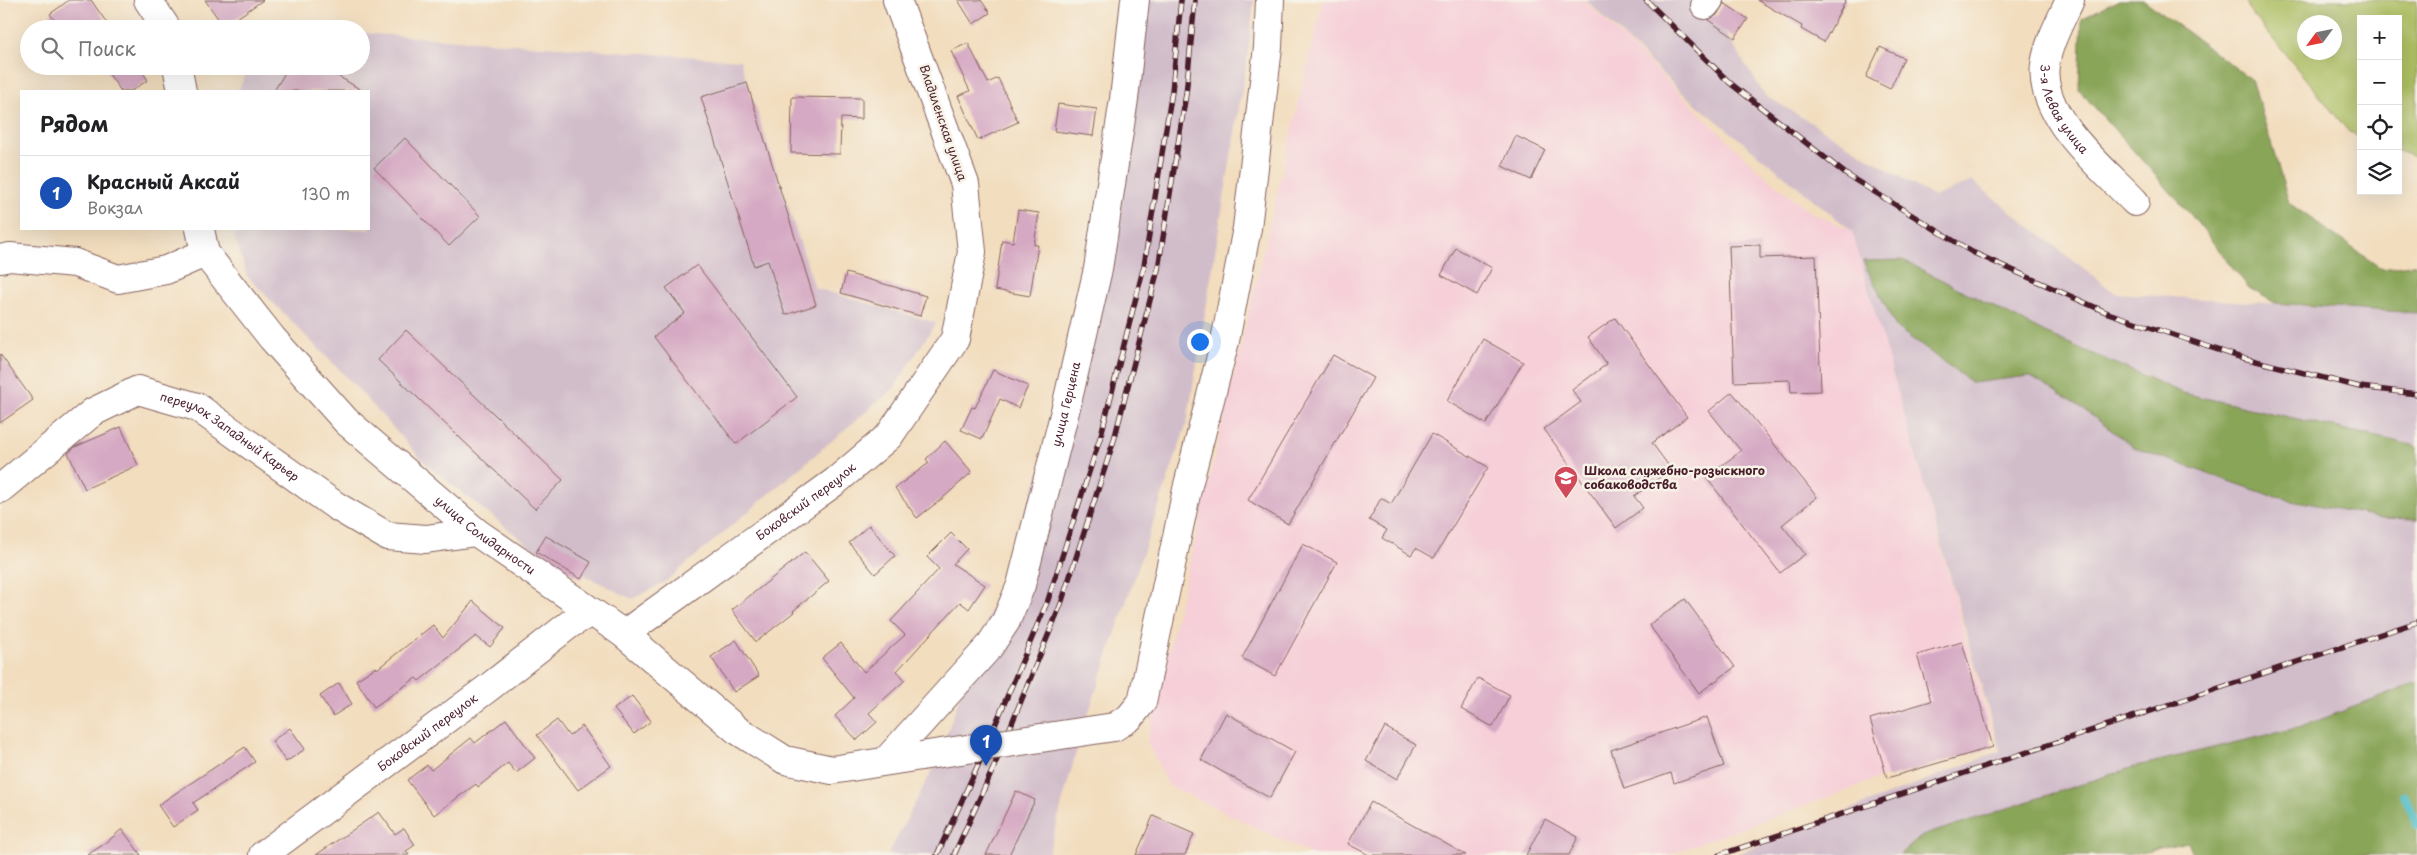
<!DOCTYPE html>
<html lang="ru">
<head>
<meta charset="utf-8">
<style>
	body { margin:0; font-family:"Playpen Sans",sans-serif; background:#f2f2f2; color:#202124 }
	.controls { position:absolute; right:15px; top:15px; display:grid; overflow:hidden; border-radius:0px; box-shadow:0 5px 20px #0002 }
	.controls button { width:45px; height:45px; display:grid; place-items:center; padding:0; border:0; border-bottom:1px solid #e0e0e0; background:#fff; color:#202124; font:25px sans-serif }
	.compass { position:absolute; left:2297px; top:15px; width:45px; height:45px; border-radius:50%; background:#fff; box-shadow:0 5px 20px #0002; rotate:237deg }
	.you { position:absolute; left:1199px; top:341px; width:18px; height:18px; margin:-12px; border:4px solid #fff; border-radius:50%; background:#1a73e8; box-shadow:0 0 0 8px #1a73e833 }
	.badge { display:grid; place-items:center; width:32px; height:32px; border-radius:50%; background:#d1495b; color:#fff; font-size:16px; font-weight:700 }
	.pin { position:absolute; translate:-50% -41px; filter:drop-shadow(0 1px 2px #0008) }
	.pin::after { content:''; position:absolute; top:26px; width:18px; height:15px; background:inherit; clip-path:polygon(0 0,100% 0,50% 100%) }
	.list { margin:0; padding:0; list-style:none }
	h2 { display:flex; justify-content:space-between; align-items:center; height:65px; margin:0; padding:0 20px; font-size:21px }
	h2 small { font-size:16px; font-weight:400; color:#757577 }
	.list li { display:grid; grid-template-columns:32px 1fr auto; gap:15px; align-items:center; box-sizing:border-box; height:75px; padding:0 20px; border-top:1px solid #e0e0e0 }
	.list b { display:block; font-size:19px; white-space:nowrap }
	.list p { margin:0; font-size:16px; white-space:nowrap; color:#757577 }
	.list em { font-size:16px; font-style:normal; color:#757577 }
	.icon { flex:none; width:28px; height:28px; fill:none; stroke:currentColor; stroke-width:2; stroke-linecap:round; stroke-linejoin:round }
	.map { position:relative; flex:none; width:2417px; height:855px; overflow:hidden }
	.search { position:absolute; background:#fff; box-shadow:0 5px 20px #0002; left:20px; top:20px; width:350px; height:55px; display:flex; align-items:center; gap:12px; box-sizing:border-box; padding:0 18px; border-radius:28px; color:#757577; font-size:19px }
	.panel { position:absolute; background:#fff; box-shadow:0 5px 20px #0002; left:20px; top:90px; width:350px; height:140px; border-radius:0px }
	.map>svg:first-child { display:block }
	.built { fill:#f6cfd8 }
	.industrial { fill:#d1bdca }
	.green { fill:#acbe62; stroke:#7b6e46; fill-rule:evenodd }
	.forest { fill:#89a558; stroke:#6a6242 }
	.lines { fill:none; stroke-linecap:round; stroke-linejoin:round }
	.stream { stroke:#4ebcc5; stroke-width:8 }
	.building { fill:#d5a9c3 }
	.minor-casing { stroke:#85625e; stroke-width:30 }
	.minor { stroke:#fff; stroke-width:28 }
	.rail-casing { stroke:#4a1f2b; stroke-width:5.5 }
	.rail { stroke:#f7f3e8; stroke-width:4; stroke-dasharray:11; stroke-linecap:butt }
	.minor-bridge-casing { stroke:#85625e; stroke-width:30; stroke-linecap:butt }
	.minor-bridge { stroke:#fff; stroke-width:28 }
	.labels { text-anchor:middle; stroke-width:5; stroke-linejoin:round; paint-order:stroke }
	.street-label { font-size:12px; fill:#4a1f2b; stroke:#f7f3e8 }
	.poi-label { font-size:12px; font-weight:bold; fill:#4a1f2b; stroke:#f7f3e8; text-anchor:start }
</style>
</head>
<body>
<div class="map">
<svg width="2417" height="855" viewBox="0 0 2417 855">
	<rect width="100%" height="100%" fill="#f7f3e8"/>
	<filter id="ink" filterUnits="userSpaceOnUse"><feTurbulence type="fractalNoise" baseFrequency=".02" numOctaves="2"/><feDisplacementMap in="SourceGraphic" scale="10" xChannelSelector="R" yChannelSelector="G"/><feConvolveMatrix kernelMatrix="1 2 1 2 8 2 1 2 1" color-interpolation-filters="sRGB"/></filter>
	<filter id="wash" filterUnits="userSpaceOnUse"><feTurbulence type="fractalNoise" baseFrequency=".0096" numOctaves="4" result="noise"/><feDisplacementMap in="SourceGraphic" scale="20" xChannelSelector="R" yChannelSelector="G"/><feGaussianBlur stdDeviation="1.12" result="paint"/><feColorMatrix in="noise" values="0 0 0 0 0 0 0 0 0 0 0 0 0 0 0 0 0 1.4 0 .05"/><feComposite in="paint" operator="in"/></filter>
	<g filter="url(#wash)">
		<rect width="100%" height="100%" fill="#f2ddbe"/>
		<polygon class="built" points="1323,0 1584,0 1757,169 1810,212 1855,232 1993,737 1668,855 1313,855 1168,785 1147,742"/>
		<g class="industrial">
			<polygon points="1136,0 1254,0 1249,47 1187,423 1080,738 1048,855 888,855 937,761 1065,400"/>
			<polygon points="1586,0 1704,0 1765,95 1934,197 1972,181 2115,293 2417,313 2417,769 2109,855 1735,855 2000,751 1852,231 1679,90"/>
			<polygon points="361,33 740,60 815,288 936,323 894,388 665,582 632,599 536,551 426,464 356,387 247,276 232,229 369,229 369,91 238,91 249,66 361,66"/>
		</g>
		<path class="green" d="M 2246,0 L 2417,0 L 2417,158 L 2398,151 L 2398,19 L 2361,19 L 2361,136 L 2349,132 L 2249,10 ZM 2304,22 L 2334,22 L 2334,52 L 2304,52 Z"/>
		<g class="forest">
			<polygon points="2119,0 2144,0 2252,80 2289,203 2382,269 2417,264 2417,313 2275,303 2249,288 2191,215 2079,90 2082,18"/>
			<polygon points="1903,260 2045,333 2183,393 2417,446 2417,519 2382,518 2272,496 2135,448 2075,403 2029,376 1972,383 1896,327 1863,261"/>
			<polygon points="2417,683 2417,855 2193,855 2188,842 2127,855 1900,855 1922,836 2137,766 2301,727"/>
		</g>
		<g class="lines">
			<polyline class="stream" points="2404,795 2417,825"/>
		</g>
		<g id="blocks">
			<g class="building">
				<polygon points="69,0 91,0 111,29 61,29 50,14"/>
				<polygon points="205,0 263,0 224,27"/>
				<polygon points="958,0 981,0 990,13 973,24"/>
				<polygon points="1757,0 1846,0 1824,42 1801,29 1802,26"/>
				<polygon points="1724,3 1748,19 1735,38 1708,20 1717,15"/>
				<polygon points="968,43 988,83 998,78 1018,122 978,140 958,96 970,91 951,51"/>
				<polygon points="1880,47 1904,58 1890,89 1866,77"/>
				<polygon points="103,66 138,66 148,80 131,91 121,91"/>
				<polygon points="289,66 321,66 363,91 274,91"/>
				<polygon points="747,83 816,305 785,315 768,261 754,266 701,97"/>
				<polygon points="792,97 862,98 862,119 841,118 840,154 791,153"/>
				<polygon points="1058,104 1097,109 1093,136 1054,131"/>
				<polygon points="1516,136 1545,150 1531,180 1502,166"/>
				<polygon points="405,138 480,216 449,246 374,168"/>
				<polygon points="1018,210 1039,213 1034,245 1038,245 1030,296 995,290 1002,240 1013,242"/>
				<polygon points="1760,245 1760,258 1816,256 1821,391 1791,392 1790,380 1734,382 1729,246"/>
				<polygon points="1456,248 1492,268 1477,295 1441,275"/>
				<polygon points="697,265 797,397 736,444 654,337 685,313 666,288"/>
				<polygon points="846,273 926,296 920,316 841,293"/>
				<polygon points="1615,318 1687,417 1652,443 1671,469 1634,496 1643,508 1616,528 1544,429 1581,402 1572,390 1607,364 1588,337"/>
				<polygon points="406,330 563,480 535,509 378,360"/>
				<polygon points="1483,339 1523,362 1486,424 1447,401"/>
				<polygon points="0,354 33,400 0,423"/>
				<polygon points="1333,355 1373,378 1288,524 1248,500"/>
				<polygon points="993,370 1028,386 1018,408 1000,399 982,439 961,430 972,407 975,408"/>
				<polygon points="1732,392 1817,497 1782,525 1805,554 1780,573 1706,477 1741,451 1709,411"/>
				<polygon points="121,427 138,465 85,489 68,453 75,447"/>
				<polygon points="1432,434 1488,467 1434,558 1416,548 1411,555 1382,538 1387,530 1369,520 1381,498 1391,504"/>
				<polygon points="945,441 972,472 943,498 917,518 895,488 929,463 926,459"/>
				<polygon points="869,525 895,556 875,574 849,543"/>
				<polygon points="951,533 967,549 953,564 985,585 969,609 960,602 897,671 905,680 869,713 877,722 857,740 835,716 854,698 822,658 841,643 864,672 905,635 891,621 939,569 927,557"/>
				<polygon points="546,536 591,562 581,579 536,552"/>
				<polygon points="1303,544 1337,562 1275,676 1242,658"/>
				<polygon points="805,552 829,581 793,611 794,612 756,642 732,610"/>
				<polygon points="1685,599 1735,667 1699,693 1649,625"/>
				<polygon points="473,601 505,628 490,647 476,636 419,681 416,678 374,707 356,680 376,667 377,669 433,625 443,638"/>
				<polygon points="736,640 759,676 734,692 711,657"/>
				<polygon points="1962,642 1993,747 1887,778 1870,719 1931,701 1917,655"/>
				<polygon points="1478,678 1510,695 1493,727 1461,709"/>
				<polygon points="339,683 352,704 333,716 320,696"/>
				<polygon points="632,696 651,721 634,734 614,709"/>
				<polygon points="1226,713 1295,752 1270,798 1201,760"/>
				<polygon points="1707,717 1724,766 1674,783 1671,773 1624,789 1611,750"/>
				<polygon points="506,719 535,758 516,773 508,763 478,787 476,784 434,815 407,780 427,765 431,770 471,738 475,743"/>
				<polygon points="557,720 569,736 582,726 611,766 578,790 537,735"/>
				<polygon points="1385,727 1416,745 1397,779 1366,761"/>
				<polygon points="290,728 305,749 286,762 272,741"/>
				<polygon points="245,747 255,762 193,803 198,810 173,827 158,805"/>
				<polygon points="1016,791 1035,800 1009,855 986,855"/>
				<polygon points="1371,802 1466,855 1369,855 1348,844"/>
				<polygon points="379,812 395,834 404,828 415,845 406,851 409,855 316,855"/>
				<polygon points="1153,816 1194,834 1185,855 1136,855"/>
				<polygon points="1545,819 1578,837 1569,855 1526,855"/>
				<polygon points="122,829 141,855 87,855 106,843"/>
			</g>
		</g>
	</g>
	<g filter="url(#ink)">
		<use href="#blocks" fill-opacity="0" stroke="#85625e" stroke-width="1"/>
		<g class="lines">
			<defs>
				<g id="minor">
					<polyline points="148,0 167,29"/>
					<path id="s1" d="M 2070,0 C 2061,20 2048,43 2045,65 C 2038,117 2102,167 2135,202"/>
					<polyline points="1705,5 1709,0"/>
					<polyline points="177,66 182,91"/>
					<path id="s2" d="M 200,229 L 205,253 L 272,338 L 346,421 L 476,532 L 624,634 L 737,730 L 785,760 L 832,770 L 921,756"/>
					<polyline points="0,259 10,257 75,263 118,279 166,270 205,253"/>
					<path id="s3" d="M 0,489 L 93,412 L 138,390 L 197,407 L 336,506 L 387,536 L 426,539 L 476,532"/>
					<path id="s4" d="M 624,634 L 836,481 L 889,436 L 955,339 L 972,252 L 965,184 L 897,0"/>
					<polyline points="1114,727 1129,718 1142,702 1188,485 1225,341 1247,228 1268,47 1270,0"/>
					<path id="s5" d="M 886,761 L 989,647 L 1006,621 L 1021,585 L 1067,403 L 1098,269 L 1124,99 L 1135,0"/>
					<path id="s6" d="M 263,855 L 488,688 L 570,624 L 591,612"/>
				</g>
			</defs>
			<use href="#minor" class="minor-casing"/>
			<use href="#minor" class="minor"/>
			<defs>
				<g id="rail">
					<polyline points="1646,0 1730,83 1847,175 1972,252 2108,313 2236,356 2360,387 2417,394"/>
					<polyline points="937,855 979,763 1048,600 1101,435 1144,266 1172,91 1181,0"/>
					<polyline points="954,855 993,769 1061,604 1114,440 1158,269 1186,94 1195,0"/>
					<polyline points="1719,855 2417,622"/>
				</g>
			</defs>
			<use href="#rail" class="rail-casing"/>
			<use href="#rail" class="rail"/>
			<defs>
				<polyline id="minor-bridge" points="921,756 1114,727"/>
			</defs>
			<use href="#minor-bridge" class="minor-bridge-casing"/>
			<use href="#minor-bridge" class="minor-bridge"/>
		</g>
	</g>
	<defs>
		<symbol id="school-pin" viewBox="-11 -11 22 30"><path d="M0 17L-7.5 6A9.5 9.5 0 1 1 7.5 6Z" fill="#d1495b" stroke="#f7f3e8"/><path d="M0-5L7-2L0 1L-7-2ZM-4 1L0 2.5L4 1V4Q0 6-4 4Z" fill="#fff"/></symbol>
	</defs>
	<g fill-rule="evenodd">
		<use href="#school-pin" x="1552" y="464" width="28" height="38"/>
	</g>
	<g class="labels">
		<g class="street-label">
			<text dy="4" stroke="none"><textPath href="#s1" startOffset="119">3-я Левая улица</textPath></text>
			<text transform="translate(943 123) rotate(71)" y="4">Владиленская улица</text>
			<text dy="4" stroke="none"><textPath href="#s5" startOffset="410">улица Герцена</textPath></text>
			<text dy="4" stroke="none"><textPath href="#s3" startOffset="275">переулок Западный Карьер</textPath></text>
			<text dy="4" stroke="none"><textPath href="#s4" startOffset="225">Боковский переулок</textPath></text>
			<text dy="4" stroke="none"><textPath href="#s2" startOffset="424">улица Солидарности</textPath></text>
			<text dy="4" stroke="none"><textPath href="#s6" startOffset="205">Боковский переулок</textPath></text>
		</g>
		<g class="poi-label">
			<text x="1584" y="475">Школа служебно-розыскного<tspan x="1584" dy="14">собаководства</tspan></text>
		</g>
	</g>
</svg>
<div class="controls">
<button>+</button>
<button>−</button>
<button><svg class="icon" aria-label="locate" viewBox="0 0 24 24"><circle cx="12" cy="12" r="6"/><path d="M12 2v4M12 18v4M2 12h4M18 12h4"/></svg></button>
<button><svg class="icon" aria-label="layers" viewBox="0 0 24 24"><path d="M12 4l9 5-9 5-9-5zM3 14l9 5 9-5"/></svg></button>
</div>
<svg class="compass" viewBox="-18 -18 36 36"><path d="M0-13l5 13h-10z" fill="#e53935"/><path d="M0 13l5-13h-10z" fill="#757577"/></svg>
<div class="you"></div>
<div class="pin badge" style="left:986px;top:766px;background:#1a4fb4">1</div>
<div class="search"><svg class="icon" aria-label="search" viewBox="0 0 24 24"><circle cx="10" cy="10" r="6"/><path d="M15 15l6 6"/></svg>Поиск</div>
<section class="panel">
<h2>Рядом<small></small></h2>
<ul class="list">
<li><span class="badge" style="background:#1a4fb4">1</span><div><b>Красный Аксай</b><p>Вокзал</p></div><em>130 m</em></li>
</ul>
</section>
</div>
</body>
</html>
